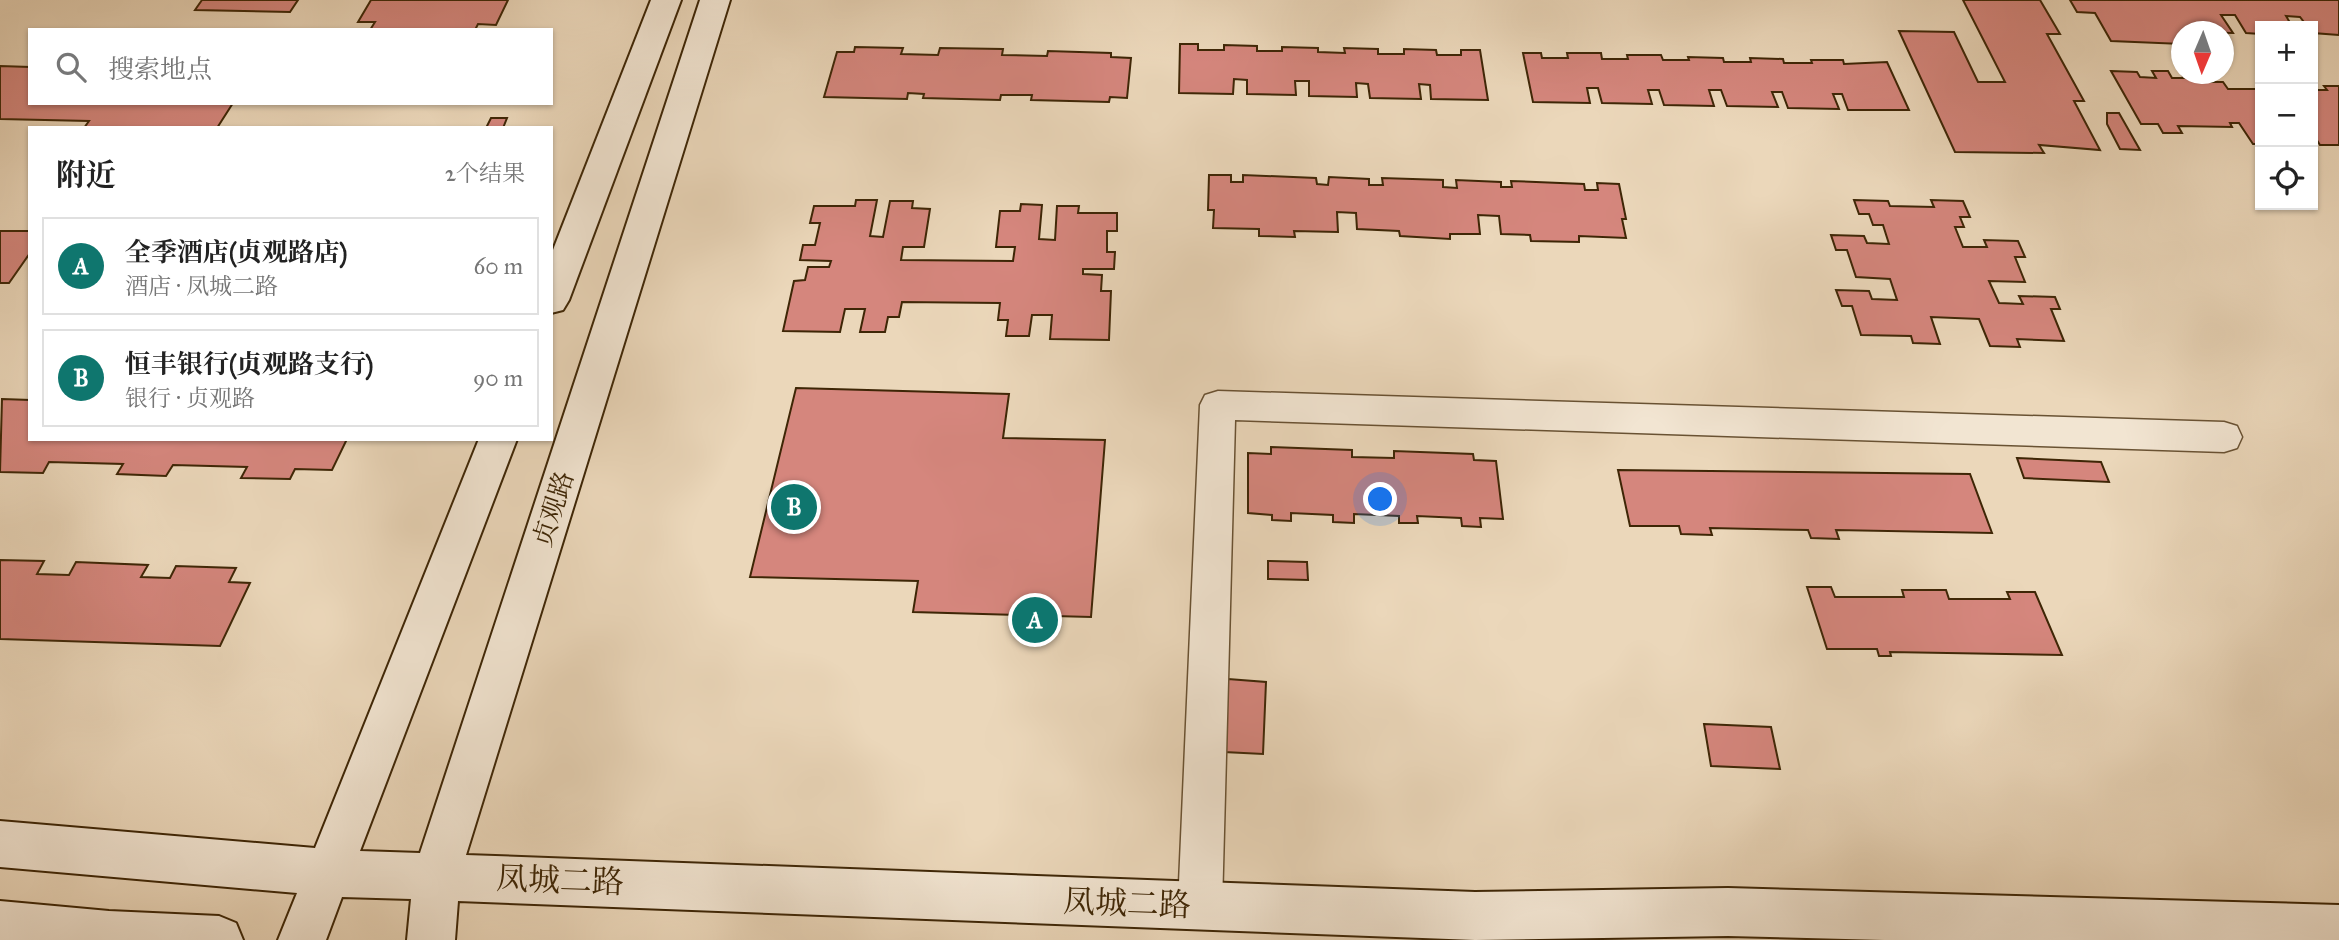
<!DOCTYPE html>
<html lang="zh">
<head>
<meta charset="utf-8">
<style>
	body { margin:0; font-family:"IM FELL Great Primer","Noto Serif SC",serif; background:#f6f6f6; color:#222 }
	.controls { position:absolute; right:21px; top:21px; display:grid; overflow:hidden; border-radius:0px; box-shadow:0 2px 5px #0004 }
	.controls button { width:63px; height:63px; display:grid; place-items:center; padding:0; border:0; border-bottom:2px solid #e0e0e0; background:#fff; color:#222; font:35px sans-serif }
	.compass { position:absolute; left:2171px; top:21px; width:63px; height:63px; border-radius:50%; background:#fff; box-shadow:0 2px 5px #0004; rotate:182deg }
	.you { position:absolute; left:1381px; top:500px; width:24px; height:24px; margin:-18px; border:5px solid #fff; border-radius:50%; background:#1a73e8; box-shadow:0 0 0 10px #1a73e833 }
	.badge { display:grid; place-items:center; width:46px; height:46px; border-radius:50%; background:#0f766e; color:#fff; font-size:23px; font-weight:700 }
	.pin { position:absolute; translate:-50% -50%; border:4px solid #fff; box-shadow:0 2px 7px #0006 }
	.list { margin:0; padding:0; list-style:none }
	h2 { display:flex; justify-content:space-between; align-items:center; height:91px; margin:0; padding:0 28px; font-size:30px }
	h2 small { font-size:23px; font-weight:400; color:#767676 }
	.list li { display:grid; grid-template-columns:46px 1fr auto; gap:21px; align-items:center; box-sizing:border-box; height:98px; margin:0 14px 14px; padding:0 14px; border:2px solid #e0e0e0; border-radius:0px }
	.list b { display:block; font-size:26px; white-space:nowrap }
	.list p { margin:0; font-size:23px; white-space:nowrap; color:#767676 }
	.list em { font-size:23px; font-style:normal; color:#767676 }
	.icon { flex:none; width:38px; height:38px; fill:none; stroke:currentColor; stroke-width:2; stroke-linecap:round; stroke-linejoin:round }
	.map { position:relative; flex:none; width:2339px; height:940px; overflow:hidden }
	.search { position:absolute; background:#fff; box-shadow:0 2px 5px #0004; left:28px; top:28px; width:525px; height:77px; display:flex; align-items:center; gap:18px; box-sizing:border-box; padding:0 24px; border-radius:0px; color:#767676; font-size:26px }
	.panel { position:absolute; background:#fff; box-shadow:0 2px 5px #0004; left:28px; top:126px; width:525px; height:315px; border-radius:0px }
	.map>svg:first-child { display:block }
	.building { fill:#d5867d; stroke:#3e2606; stroke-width:2 }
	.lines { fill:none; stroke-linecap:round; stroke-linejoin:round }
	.minor-casing { stroke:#695233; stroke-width:3 }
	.secondary-casing { stroke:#3e2606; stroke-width:4 }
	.minor { fill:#f2e5d2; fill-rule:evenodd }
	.secondary { fill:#f2e5d2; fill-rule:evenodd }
	.labels { text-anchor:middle; stroke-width:5; stroke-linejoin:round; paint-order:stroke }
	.street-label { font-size:26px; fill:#3e2606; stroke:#f2e5d2 }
	.near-street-label { font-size:32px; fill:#3e2606; stroke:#f2e5d2 }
</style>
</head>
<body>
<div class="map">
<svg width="2339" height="940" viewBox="0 0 2339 940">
	<rect width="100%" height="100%" fill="#ebd7ba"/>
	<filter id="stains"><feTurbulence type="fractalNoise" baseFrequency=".00286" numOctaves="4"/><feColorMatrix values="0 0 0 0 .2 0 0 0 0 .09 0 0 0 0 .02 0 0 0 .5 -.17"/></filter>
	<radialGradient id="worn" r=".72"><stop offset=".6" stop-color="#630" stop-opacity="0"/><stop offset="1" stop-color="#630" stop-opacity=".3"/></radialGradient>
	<g class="building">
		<polygon points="202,0 298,0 290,12 195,10"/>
		<polygon points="371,0 508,0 496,25 478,24 475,30 370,30 375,22 358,22"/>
		<polygon points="1963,0 2040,0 2060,34 2047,34 2084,101 2074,101 2100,150 2039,145 2044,153 1955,152 1899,31 1954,32 1978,82 2005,82"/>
		<polygon points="2070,0 2339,0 2339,35 2313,33 2313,26 2307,26 2300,17 2286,16 2292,26 2260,26 2260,34 2246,33 2235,15 2221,15 2233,33 2182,32 2182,44 2111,41 2095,13 2077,12"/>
		<polygon points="1180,44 1198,44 1198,50 1224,50 1224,45 1257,46 1257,51 1282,51 1282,47 1318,48 1318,52 1345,53 1344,48 1378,49 1378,54 1404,54 1404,49 1436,50 1437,55 1461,55 1461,50 1480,50 1488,100 1431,99 1430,85 1419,84 1421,99 1370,98 1368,84 1356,83 1357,97 1309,96 1309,81 1295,81 1296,95 1247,94 1247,80 1234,79 1233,94 1179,93"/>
		<polygon points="855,47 903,48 901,54 938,55 940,48 1003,49 1002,55 1047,56 1048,51 1111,53 1111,57 1131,58 1127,98 1110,97 1109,102 1031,100 1032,95 1001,95 1000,100 923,98 924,94 908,93 907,99 824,97 837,52 854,52"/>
		<polygon points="1523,53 1541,53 1542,58 1568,58 1567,53 1601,53 1602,59 1628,59 1627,55 1661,55 1663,60 1689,60 1688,57 1723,58 1724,62 1751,62 1750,58 1783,59 1784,63 1812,63 1811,60 1843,60 1844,64 1887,62 1909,110 1848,110 1842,94 1833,94 1839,109 1788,108 1782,92 1772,92 1778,107 1727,106 1721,90 1709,90 1714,106 1664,105 1659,90 1648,90 1652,104 1602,103 1598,88 1587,88 1590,103 1533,102"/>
		<polygon points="0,66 30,67 30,103 233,103 217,128 84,128 89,121 0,119"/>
		<polygon points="2111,71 2137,72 2140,77 2156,78 2152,71 2168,71 2172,78 2184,78 2180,72 2200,74 2205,82 2223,82 2228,89 2260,89 2260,144 2253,144 2239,123 2230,123 2232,127 2178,126 2182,133 2163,133 2158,124 2141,124"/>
		<polygon points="2324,86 2339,86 2339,145 2320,145 2313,134 2313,90 2327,90"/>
		<polygon points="2107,113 2119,113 2140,150 2120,149 2107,124"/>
		<polygon points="491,118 507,118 503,128 486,128"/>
		<polygon points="1209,175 1231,175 1231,182 1243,182 1243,175 1316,178 1317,184 1328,185 1329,177 1369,179 1369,185 1383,185 1382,178 1443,180 1443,187 1457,188 1456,180 1501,182 1501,187 1512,187 1511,181 1584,184 1585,190 1598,190 1597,183 1619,184 1626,219 1622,219 1626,238 1579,236 1579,242 1531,241 1530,235 1501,234 1499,216 1478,215 1480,234 1450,234 1450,239 1400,236 1399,231 1357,229 1356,213 1337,212 1338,232 1294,231 1295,237 1259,236 1259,229 1213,228 1214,210 1208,210"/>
		<polygon points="856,200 877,200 870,236 883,237 890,201 913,201 912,208 930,209 924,247 903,247 901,260 1013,261 1015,247 996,247 1000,211 1020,211 1021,204 1042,205 1039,239 1055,240 1057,206 1079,206 1078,213 1117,213 1117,231 1107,231 1107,252 1115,252 1114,269 1083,269 1083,274 1102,275 1101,291 1111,291 1109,340 1050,339 1052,315 1032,315 1029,336 1006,336 1008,320 998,320 1000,303 902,302 899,317 888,317 885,332 860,332 865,309 845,309 840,332 783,331 794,281 805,280 808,267 829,267 831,261 800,260 803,245 815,245 820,223 810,223 814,206 855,206"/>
		<polygon points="1854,200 1888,201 1890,206 1934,207 1931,200 1963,201 1970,217 1960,217 1964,227 1955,227 1963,247 1987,247 1984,240 2018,241 2025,257 2015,257 2025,282 1989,281 1999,303 2023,304 2019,296 2055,297 2060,309 2051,309 2064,341 2017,339 2020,347 1990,346 1979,319 1931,317 1940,344 1913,343 1911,336 1861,335 1852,306 1842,306 1836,290 1869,291 1872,299 1897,300 1890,279 1856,277 1847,250 1836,250 1831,235 1864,236 1867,243 1889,244 1883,225 1873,225 1869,214 1859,214"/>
		<polygon points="0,231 30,231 30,253 9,283 0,283"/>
		<polygon points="796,388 1009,394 1003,438 1105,440 1091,617 913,612 918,581 750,577"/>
		<polygon points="2,399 30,400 30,439 347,439 332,470 295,469 290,479 241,478 247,467 173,465 166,476 117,474 123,464 49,462 43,473 0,472"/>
		<polygon points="1271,447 1352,450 1352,457 1394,458 1394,451 1473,454 1474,460 1496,461 1503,519 1480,518 1481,527 1462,526 1461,518 1417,516 1418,523 1399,523 1399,516 1354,514 1354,523 1333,522 1333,515 1291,513 1291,521 1272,520 1272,515 1248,513 1248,453 1271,454"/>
		<polygon points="2017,458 2101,462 2109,482 2024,478"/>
		<polygon points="1618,470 1970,474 1992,533 1836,530 1839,539 1811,538 1808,530 1710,528 1712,535 1681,534 1679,526 1630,526"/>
		<polygon points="0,560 44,561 37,574 69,575 76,562 148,565 141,577 170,578 176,566 236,568 229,582 250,583 220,646 0,639"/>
		<polygon points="1268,561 1307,562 1308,580 1268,579"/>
		<polygon points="1807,587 1831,587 1835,597 1904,597 1902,590 1946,590 1949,599 2010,599 2007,592 2035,592 2062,655 1890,652 1891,656 1879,656 1877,649 1827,649"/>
		<polygon points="1228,679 1266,682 1263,754 1224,752"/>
		<polygon points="1704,724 1771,727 1780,769 1711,766"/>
	</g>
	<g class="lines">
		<defs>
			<polygon id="minor" points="1218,391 2224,422 2237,426 2242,437 2237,448 2224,452 1235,420 1222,906 1216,922 1200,928 1184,922 1178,906 1200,405 1205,395"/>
			<g id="secondary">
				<polygon points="651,0 681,0 569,300 563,310 551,313 551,255"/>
				<polygon points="700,0 730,0 466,855 1475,892 1728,888 2339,905 2339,940 1884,940 1728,936 1475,940 458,901 455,940 407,940 411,899 342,897 326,940 278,940 297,893 0,867 0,821 315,848 479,439 517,439 360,851 420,853"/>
				<polygon points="0,901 109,911 219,916 236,923 243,940 0,940"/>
			</g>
		</defs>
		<use href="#minor" class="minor-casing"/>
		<use href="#secondary" class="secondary-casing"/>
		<use href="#minor" class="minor"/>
		<use href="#secondary" class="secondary"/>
	</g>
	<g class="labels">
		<g class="street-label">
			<text transform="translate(553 509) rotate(-72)" y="9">贞观路</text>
		</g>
		<g class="near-street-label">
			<text transform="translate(560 880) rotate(2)" y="11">凤城二路</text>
			<text transform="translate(1127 903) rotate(2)" y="11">凤城二路</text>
		</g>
	</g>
	<rect width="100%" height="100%" filter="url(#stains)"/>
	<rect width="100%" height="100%" fill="url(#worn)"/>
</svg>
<div class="controls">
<button>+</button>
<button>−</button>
<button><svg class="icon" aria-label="locate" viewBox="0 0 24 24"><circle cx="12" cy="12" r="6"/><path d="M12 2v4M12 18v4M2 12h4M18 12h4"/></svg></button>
</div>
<svg class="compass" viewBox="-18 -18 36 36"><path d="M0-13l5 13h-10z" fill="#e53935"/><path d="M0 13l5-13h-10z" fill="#767676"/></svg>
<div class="you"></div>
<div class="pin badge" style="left:1035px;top:620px">A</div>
<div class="pin badge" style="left:794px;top:507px">B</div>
<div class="search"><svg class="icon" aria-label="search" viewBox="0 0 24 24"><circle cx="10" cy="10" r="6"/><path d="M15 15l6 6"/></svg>搜索地点</div>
<section class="panel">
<h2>附近<small>2个结果</small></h2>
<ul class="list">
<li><span class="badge">A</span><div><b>全季酒店(贞观路店)</b><p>酒店 · 凤城二路</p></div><em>60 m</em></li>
<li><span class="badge">B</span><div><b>恒丰银行(贞观路支行)</b><p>银行 · 贞观路</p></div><em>90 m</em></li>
</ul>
</section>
</div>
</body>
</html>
